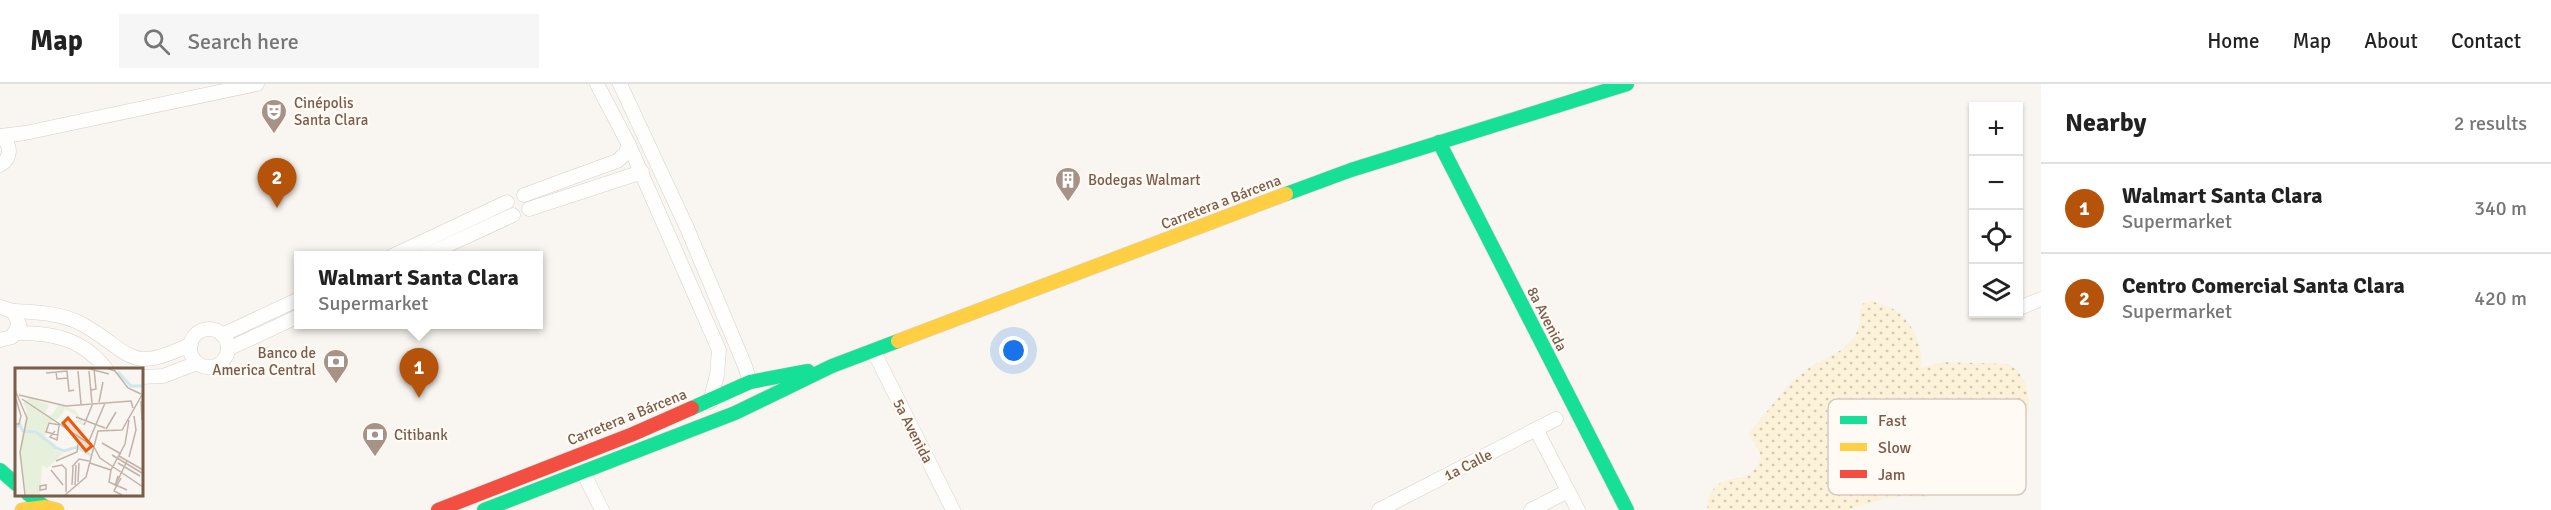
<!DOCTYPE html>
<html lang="en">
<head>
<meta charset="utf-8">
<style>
	body { margin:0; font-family:Signika,sans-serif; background:#f6f6f6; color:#222 }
	.controls { position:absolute; right:18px; top:18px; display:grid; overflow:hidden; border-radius:0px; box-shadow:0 2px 4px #0004 }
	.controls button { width:54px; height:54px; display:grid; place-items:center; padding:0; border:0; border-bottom:2px solid #e0e0e0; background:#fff; color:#222; font:30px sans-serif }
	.you { position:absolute; left:1014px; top:267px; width:21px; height:21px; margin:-15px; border:4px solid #fff; border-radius:50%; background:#1a73e8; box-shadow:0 0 0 9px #1a73e833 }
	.badge { display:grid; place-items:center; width:39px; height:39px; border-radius:50%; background:#b45309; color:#fff; font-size:20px; font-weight:700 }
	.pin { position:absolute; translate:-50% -50px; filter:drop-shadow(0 2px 3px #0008) }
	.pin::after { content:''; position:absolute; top:32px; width:21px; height:18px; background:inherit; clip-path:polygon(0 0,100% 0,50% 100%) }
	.popup { position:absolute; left:294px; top:167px; width:249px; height:78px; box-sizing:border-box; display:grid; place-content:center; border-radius:0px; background:#fff; filter:drop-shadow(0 2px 4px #0005); font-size:20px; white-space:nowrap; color:#767676 }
	.popup b { font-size:22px; color:#222 }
	.popup::after { content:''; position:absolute; left:50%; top:100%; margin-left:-12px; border:12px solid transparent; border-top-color:#fff }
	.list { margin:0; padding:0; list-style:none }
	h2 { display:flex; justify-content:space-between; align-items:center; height:78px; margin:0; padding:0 24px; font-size:26px }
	h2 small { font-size:20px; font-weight:400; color:#767676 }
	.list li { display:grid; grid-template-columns:39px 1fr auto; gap:18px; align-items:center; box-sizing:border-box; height:90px; padding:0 24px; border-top:2px solid #e0e0e0 }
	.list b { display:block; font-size:22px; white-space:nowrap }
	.list p { margin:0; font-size:20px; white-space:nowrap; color:#767676 }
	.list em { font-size:20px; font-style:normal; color:#767676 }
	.icon { flex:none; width:33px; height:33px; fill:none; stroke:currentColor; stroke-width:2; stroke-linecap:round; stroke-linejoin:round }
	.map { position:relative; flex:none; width:2041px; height:426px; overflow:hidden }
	header { display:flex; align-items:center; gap:36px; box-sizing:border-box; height:84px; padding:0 30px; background:#fff; border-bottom:2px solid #e0e0e0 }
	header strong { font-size:28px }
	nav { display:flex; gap:33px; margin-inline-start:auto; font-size:21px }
	.search { width:420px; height:54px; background:#f6f6f6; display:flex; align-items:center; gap:15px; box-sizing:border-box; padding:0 21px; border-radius:0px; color:#767676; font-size:22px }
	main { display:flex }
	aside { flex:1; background:#fff }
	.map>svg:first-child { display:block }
	.sand { fill:url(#sand-dots) }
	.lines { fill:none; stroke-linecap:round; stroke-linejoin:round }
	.street-casing { stroke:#d7d1cb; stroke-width:15 }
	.fast-casing { stroke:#d9d2cb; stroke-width:15 }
	.slow-casing { stroke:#d9d2cb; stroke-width:15 }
	.jam-casing { stroke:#d9d2cb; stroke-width:15 }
	.street { stroke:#fefefd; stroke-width:14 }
	.fast { stroke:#16e098; stroke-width:14 }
	.slow { stroke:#ffcf43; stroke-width:14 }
	.jam { stroke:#f24e42; stroke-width:14 }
	.labels { text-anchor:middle; stroke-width:4.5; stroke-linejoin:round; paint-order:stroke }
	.poi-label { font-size:15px; fill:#7a5c4d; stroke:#fffaf3; text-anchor:start }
	.street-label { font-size:15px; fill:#7a5c4d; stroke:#fffaf3 }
	.inset-river { fill:none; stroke:#d0e8ea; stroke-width:3 }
	.inset-road { fill:none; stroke:#c2b3aa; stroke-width:1.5 }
	.view { fill:#e8590c; fill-opacity:0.15; stroke:#e8590c; stroke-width:3 }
	.inset-edge { fill:none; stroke:#7a5c4d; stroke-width:3 }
	.key { fill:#fffaf3; stroke:#d7cbc1; stroke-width:1.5 }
	.key-label { font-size:16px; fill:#7a5c4d }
</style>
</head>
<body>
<header>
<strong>Map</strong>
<div class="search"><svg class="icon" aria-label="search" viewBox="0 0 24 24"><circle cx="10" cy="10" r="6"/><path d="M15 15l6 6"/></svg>Search here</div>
<nav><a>Home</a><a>Map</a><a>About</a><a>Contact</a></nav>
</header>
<main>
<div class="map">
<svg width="2041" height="426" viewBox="0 0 2041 426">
	<defs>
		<pattern id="sand-dots" width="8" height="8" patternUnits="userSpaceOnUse" patternTransform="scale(1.5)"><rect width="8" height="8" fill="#fbf2d9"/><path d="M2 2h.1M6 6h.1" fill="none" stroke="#d0c7b2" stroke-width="1.8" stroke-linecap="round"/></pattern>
	</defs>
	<rect width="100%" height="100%" fill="#f9f5f0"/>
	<path class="sand" d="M 1871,217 C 1880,220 1890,222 1898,228 C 1913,241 1925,265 1920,284 L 1944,278 L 2008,280 C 2021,286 2025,298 2028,310 C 2035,341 2007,365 1981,376 C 1971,380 1959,380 1949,384 C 1937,390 1937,405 1928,413 L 1903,412 L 1882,415 L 1849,426 L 1708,426 C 1705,417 1713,402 1722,398 C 1736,392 1747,397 1756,383 C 1759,380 1762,375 1760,370 C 1758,363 1752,357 1749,349 C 1770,327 1783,301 1809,284 C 1824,274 1845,268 1855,252 C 1861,242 1859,230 1862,220 Z"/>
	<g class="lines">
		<defs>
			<g id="street">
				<polyline points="597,0 629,61 719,266 717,291 710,318"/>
				<polyline points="620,0 687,144 745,282 750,298"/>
				<polyline points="0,52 25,49 257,0"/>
				<path d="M 0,52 C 12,60 12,74 0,81"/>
				<polyline points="524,111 617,77 625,70 629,61"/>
				<polyline points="529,125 642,88"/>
				<polyline points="392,172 507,118"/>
				<polyline points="424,172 513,131"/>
				<polyline points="0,223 13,227 19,240 12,253 0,256"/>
				<polyline points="2022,223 2041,215"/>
				<path d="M 13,227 C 36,228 61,229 82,240 C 133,269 128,291 191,260"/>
				<circle cx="209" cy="264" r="19"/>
				<path d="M 16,249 C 52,248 83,255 106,285"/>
				<polyline points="222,251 299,215"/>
				<polyline points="228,265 299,232"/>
				<polyline points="874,268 953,426"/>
				<polyline points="141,293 163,292 197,279"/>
				<polyline points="1536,345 1578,426"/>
				<polyline points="583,388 602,426"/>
				<polyline points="1379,426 1556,335"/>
				<polyline points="1531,426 1568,407"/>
			</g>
			<g id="fast">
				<polyline points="1439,58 1627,426"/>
				<polyline points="1286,110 1351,86 1627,0"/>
				<polyline points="692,324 750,298 808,287"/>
				<polyline points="0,386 16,400"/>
				<polyline points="28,410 45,423"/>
				<polyline points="484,426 735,329 832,282 898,257"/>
			</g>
			<g id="slow">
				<polyline points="898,257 1286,110"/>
				<polyline points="22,426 45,423 57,426"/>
			</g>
			<polyline id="jam" points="438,426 633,350 692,324"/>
		</defs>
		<use href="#street" class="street-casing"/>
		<use href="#fast" class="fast-casing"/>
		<use href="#slow" class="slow-casing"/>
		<use href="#jam" class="jam-casing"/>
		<use href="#street" class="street"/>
		<use href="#fast" class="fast"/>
		<use href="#slow" class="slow"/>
		<use href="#jam" class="jam"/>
	</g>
	<defs>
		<symbol id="theatre-pin" viewBox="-11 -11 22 30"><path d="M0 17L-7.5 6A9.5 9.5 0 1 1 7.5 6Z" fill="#a69286" stroke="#fffaf3"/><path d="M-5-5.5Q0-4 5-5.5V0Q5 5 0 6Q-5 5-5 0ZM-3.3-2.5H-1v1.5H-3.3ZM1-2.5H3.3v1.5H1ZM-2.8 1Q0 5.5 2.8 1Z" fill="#fff"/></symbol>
		<symbol id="building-pin" viewBox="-11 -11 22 30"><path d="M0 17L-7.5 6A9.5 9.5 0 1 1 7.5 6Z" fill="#a69286" stroke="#fffaf3"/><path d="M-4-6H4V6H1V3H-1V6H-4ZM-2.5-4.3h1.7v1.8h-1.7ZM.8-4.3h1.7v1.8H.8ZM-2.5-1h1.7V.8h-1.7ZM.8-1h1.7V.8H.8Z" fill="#fff"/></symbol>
		<symbol id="bank-pin" viewBox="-11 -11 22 30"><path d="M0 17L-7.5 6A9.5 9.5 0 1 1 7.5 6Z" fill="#a69286" stroke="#fffaf3"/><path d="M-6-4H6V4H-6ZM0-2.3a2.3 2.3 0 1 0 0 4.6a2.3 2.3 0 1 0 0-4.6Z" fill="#fff"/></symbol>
	</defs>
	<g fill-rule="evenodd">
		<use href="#theatre-pin" x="259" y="13" width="30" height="40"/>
		<use href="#building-pin" x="1053" y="81" width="30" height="40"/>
		<use href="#bank-pin" x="321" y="263" width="30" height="40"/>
		<use href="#bank-pin" x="360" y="336" width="30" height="40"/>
	</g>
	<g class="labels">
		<g class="poi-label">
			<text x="294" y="24">Cinépolis<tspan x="294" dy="17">Santa Clara</tspan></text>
			<text x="1088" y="101">Bodegas Walmart</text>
			<text x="316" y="274" text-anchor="end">Banco de<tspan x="316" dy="17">America Central</tspan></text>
			<text x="394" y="356">Citibank</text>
		</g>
		<g class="street-label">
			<text transform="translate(1221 118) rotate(-21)" y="5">Carretera a Bárcena</text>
			<text transform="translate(1547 235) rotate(63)" y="5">8a Avenida</text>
			<text transform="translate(627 333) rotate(-22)" y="5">Carretera a Bárcena</text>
			<text transform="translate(913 347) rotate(63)" y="5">5a Avenida</text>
			<text transform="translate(1468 381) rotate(-27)" y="5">1a Calle</text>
		</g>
	</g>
	<g transform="translate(15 284)">
		<rect width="128" height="128" fill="#f9f5f0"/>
		<path d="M 15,30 L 34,37 L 30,45 L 36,48 L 44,36 L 60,42 L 69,57 L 77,61 L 59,53 L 64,52 L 61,47 L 50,41 L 44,50 L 33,55 L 30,69 L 41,77 L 40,82 L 48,85 L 32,100 L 27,97 L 25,127 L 11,127 L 5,80 L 12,43 L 8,34 Z" fill="#e7f0db"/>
		<path class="inset-river" d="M 103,4 L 116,18 L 128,18M 0,59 L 5,57 L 8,63 L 21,64M 21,64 L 41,80 L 49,83 L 62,79 L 76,87"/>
		<path class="inset-road" d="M 71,0 L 94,6M 91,0 L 100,3 L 113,20 L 126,26M 63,3 L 66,36M 74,3 L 77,35M 41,4 L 42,11 L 53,10M 31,5 L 52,3 L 54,23 L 59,22M 0,22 L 12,50 L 5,84 L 10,127M 76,22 L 81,21 L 79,1M 4,27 L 51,38 L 116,33 L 118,40M 7,31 L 79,79M 126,33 L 127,52M 84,34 L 88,14M 61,49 L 90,60M 0,56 L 4,56 L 6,48 L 1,31M 69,57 L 78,35M 91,61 L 101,44M 40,63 L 35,69 L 42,72 L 44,58M 43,67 L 31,64 L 34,55 L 45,57M 74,73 L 90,35M 87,75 L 106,86M 79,79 L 85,90 L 128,119M 97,87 L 127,105M 104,88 L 128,102M 114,89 L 121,62 L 119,48M 41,93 L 62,84 L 63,76M 75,95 L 96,102 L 110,76 L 114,52M 103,95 L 125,108M 37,99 L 47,97 L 51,101 L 51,124M 57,99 L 64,91 L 74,93M 36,102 L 48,117M 96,102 L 94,114 L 112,122M 103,108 L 100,118 L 112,93M 106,110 L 99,123 L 107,127M 63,114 L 64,95M 31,117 L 31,121 L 25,122 L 25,118 ZM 57,117 L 58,99M 60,117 L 61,97M 50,127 L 71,109 L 83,63 L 107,62 L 128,25"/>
		<path class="view" d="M 53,50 L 77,78 L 71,83 L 48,55 Z"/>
		<rect width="128" height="128" class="inset-edge"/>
	</g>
	<rect x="1828" y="315" width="198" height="96" rx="9" class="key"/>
	<rect x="1840" y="332" width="27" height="8" fill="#16e098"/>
	<rect x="1840" y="359" width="27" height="8" fill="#ffcf43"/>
	<rect x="1840" y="386" width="27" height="8" fill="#f24e42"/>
	<g class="key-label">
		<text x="1878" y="342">Fast</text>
		<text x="1878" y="369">Slow</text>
		<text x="1878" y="396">Jam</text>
	</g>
</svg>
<div class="controls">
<button>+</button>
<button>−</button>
<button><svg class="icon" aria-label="locate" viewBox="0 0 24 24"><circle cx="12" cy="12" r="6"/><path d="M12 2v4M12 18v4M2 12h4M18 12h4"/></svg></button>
<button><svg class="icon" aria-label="layers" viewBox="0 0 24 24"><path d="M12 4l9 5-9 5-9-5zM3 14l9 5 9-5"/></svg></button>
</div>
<div class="you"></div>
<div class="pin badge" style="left:419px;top:314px">1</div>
<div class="popup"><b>Walmart Santa Clara</b>Supermarket</div>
<div class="pin badge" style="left:277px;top:124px">2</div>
</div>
<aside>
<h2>Nearby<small>2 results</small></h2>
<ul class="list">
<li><span class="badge">1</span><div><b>Walmart Santa Clara</b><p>Supermarket</p></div><em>340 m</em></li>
<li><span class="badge">2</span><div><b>Centro Comercial Santa Clara</b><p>Supermarket</p></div><em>420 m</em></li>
</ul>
</aside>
</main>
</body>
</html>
